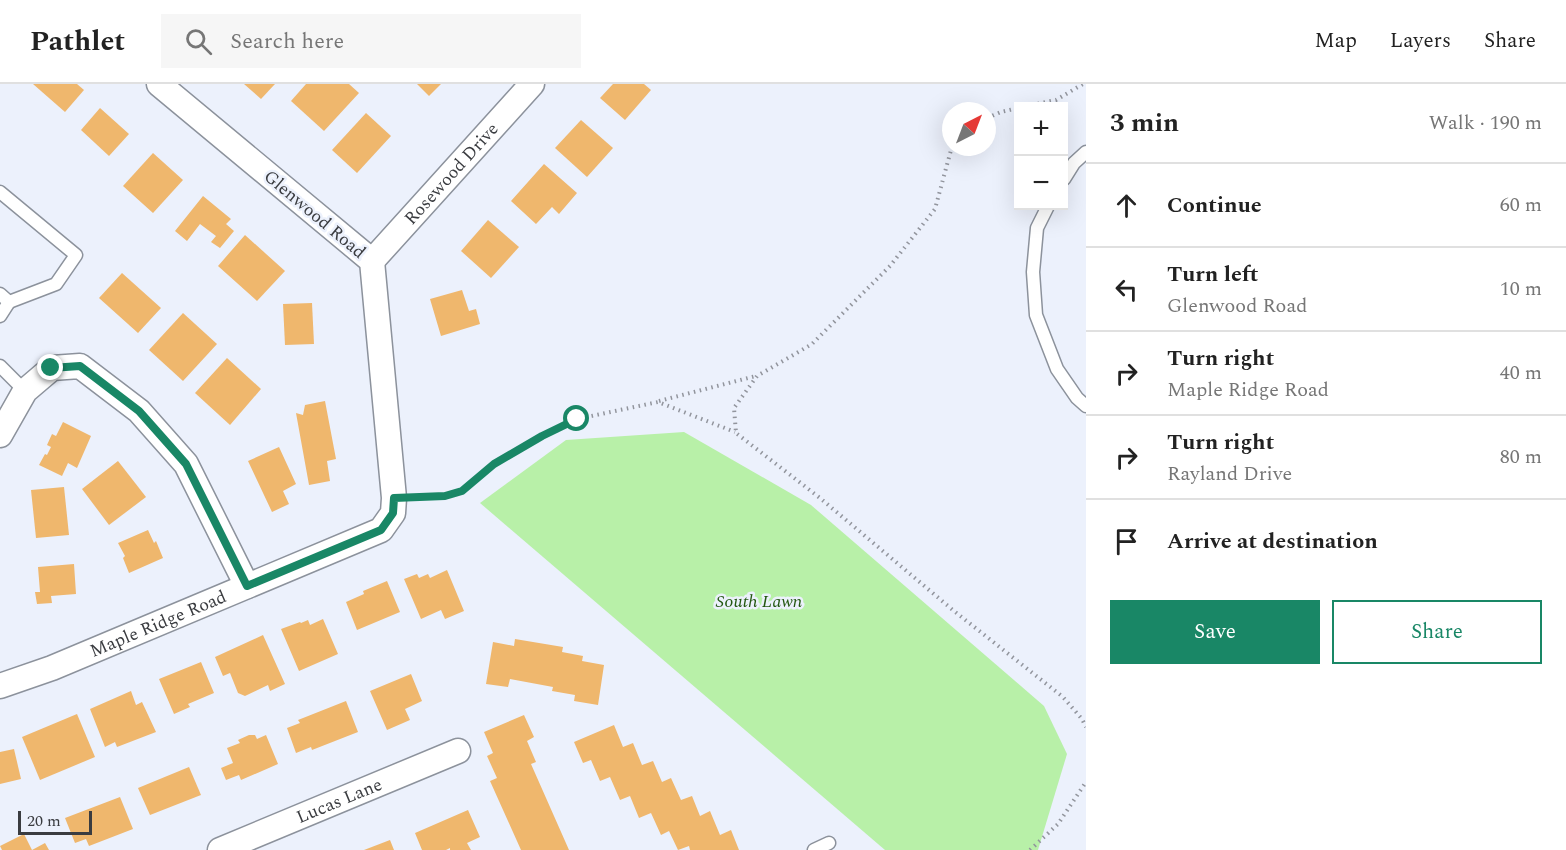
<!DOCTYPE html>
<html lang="en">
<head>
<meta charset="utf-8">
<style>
	body { margin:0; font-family:Spectral,serif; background:#f6f6f6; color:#222 }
	.controls { position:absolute; right:18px; top:18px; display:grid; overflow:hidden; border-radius:0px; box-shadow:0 6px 24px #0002 }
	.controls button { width:54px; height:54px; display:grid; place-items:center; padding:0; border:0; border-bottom:2px solid #e0e0e0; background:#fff; color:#222; font:30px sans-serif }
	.compass { position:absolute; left:942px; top:18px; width:54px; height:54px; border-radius:50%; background:#fff; box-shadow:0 6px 24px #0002; rotate:42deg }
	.scale { position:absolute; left:18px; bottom:15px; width:74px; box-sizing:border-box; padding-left:6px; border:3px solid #3a3c40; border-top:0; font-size:16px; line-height:21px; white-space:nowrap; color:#3a3c40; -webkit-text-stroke:4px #ecf1fc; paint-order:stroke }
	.stop { position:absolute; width:18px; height:18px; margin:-14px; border:4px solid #198766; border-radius:50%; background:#fff }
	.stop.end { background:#198766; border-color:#fff; box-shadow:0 2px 6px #0008 }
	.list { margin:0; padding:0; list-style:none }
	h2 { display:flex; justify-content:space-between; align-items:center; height:78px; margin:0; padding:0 24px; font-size:26px }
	h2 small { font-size:20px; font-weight:400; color:#767676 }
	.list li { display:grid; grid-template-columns:39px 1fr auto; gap:18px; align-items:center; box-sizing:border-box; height:84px; padding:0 24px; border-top:2px solid #e0e0e0 }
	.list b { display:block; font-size:22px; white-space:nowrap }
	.list p { margin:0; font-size:20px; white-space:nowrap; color:#767676 }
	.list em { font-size:20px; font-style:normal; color:#767676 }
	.actions { display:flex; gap:12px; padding:18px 24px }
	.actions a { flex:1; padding:14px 0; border:2px solid #198766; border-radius:0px; text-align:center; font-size:21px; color:#198766 }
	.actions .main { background:#198766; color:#fff }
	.icon { flex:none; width:33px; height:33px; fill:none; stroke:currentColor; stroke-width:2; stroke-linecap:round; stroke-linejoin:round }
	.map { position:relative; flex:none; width:1086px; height:766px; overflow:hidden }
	header { display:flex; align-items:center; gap:36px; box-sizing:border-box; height:84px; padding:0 30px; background:#fff; border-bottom:2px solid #e0e0e0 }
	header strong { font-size:28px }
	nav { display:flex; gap:33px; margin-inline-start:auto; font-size:21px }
	.search { width:420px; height:54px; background:#f6f6f6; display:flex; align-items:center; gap:15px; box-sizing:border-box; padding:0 21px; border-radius:0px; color:#767676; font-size:22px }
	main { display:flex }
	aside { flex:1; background:#fff }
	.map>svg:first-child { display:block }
	.green { fill:#b8f0a8 }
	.building { fill:#efb76d }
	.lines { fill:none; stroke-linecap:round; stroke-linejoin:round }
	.lane-casing { stroke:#8c929c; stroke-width:15 }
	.street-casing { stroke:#8c929c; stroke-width:27 }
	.path { stroke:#92959d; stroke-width:4; stroke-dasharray:1.5 4.5; stroke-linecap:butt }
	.lane { stroke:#fff; stroke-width:12 }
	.street { stroke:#fff; stroke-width:24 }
	.route { stroke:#198766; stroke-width:8 }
	.labels { text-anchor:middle; stroke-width:5; stroke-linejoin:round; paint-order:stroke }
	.street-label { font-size:18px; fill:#3a3c40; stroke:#ecf1fc }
	.park-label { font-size:18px; font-style:italic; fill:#235711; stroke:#ecf1fc }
</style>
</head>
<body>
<header>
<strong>Pathlet</strong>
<div class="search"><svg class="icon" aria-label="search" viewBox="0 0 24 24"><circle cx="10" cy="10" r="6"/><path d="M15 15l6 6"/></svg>Search here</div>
<nav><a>Map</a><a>Layers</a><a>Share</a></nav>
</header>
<main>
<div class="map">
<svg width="1086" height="766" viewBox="0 0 1086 766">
	<rect width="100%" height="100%" fill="#ecf1fc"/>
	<polygon class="green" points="684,348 811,421 1044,622 1067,670 1038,766 885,766 480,419 566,356"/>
	<g class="building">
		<polygon points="33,0 77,0 84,6 65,28"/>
		<polygon points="244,0 275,0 261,15"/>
		<polygon points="306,0 349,0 359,9 324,47 291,17"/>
		<polygon points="417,0 441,0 429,12"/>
		<polygon points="613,0 644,0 651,6 625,36 600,14"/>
		<polygon points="100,24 129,50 109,72 81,46"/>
		<polygon points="366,29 391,52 357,89 332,66"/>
		<polygon points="581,36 613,64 587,93 555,64"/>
		<polygon points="153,69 183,96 153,129 123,102"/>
		<polygon points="544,80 577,109 559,130 552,123 536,140 511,117"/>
		<polygon points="203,112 231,135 226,140 234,147 220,164 211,158 216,152 200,140 187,157 175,147"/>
		<polygon points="488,136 519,163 491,194 461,167"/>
		<polygon points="245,151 285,187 257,217 218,182"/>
		<polygon points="122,189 161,224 138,249 99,214"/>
		<polygon points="462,206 469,227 476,225 480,240 441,252 430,215"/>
		<polygon points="312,219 314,260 285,261 283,220"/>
		<polygon points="183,229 217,260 183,297 149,266"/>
		<polygon points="227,274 261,305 230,341 195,309"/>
		<polygon points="325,317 336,375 327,377 330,397 309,401 296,329 303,331 305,321"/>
		<polygon points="63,338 91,352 77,384 68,379 62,392 39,381 45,370 47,371 51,363 47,361 52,350 56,352"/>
		<polygon points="279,363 296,400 283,407 289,420 272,428 248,377"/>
		<polygon points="118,377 146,413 109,441 82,405"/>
		<polygon points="64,403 69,451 36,454 31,406"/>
		<polygon points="148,446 154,459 156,457 163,474 129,489 123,474 125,472 118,459"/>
		<polygon points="74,480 76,510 51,512 52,519 37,520 35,508 40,508 38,483"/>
		<polygon points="447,486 464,527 445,535 441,526 421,535 404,495 417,490 419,494 428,490 430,494"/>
		<polygon points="387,497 400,528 357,546 346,518 364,510 363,507"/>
		<polygon points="323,535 338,570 299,587 281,545 300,538 301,539 308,536 310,541"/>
		<polygon points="263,551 285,600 270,607 268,601 245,612 238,609 230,589 223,592 215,573"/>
		<polygon points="515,555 563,563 562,568 583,572 582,577 604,581 598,621 574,617 575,611 552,607 553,603 510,595 508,603 486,600 493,558 514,562"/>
		<polygon points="201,578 214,609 188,620 190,623 174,630 159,595"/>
		<polygon points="411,590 422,617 405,625 410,636 387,646 370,607"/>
		<polygon points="131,607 136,621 142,618 156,648 117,663 115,658 105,663 90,625"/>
		<polygon points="346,617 358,648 312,666 311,663 296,669 287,644 300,639 298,636"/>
		<polygon points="77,630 95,673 40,696 22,653"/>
		<polygon points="524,631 534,653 527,657 536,678 531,680 569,766 521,766 490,697 497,694 487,672 493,669 484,648"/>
		<polygon points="614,641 623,663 633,659 642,681 653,677 662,698 671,694 681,716 692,712 700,732 710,727 720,751 731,746 739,766 690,766 689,762 678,766 669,747 661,751 651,729 639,734 630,712 620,716 610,693 600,697 591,676 583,679 574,658"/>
		<polygon points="249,651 255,651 257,655 266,651 278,680 241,696 239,691 226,696 221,684 233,679 227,664 240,659 238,656"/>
		<polygon points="14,665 21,695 0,700 0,668"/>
		<polygon points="189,683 201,711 150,731 138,704"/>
		<polygon points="120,713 133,745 89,762 86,755 75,759 65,734"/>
		<polygon points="468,726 480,753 467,759 471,766 450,766 450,764 446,766 422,766 415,749"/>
		<polygon points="24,750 32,766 45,759 49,766 2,766 0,762"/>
		<polygon points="390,756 394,766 364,766"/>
	</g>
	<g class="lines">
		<defs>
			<g id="lane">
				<polyline points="1064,95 1074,79 1086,68"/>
				<polyline points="0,108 76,171 56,200 9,218 0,210"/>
				<polyline points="1048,122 1037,144 1033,188 1036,231 1057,285 1077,314 1086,322"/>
				<polyline points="0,232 9,218"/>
				<polyline points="0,282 25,307"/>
				<polyline points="814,766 829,759"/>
			</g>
			<g id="street">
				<path id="s1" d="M 372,177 L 532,0"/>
				<polyline points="0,351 25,307 52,284 80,282 139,327 186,380 247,502"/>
				<path id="s2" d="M 0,602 L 52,584 L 381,446 L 393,429 L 394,414 L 372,177 L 159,0"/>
				<path id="s3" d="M 220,766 L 458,667"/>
			</g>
		</defs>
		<use href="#lane" class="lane-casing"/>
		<use href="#street" class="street-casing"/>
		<g class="path">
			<polyline points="1026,22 1056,16 1083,0"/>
			<polyline points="987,34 1001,28 1018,24"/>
			<polyline points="954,63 951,66 935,125 890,182 812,260 757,292 734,324 736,349 820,414 954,527 1063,613 1082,635 1086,643"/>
			<polyline points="659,317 756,292"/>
			<polyline points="416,414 445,412 462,407 494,380 542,352 577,335 658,318 735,348"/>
			<polyline points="1030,766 1058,740 1086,698"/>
		</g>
		<use href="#lane" class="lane"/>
		<use href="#street" class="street"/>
	</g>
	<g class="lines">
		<polyline class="route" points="51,284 80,282 139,327 186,380 247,502 381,446 393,429 394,414 445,412 462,407 494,380 542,352 577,335"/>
	</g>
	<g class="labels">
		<g class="street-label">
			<text dy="6" stroke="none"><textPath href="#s1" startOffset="118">Rosewood Drive</textPath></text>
			<text transform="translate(315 130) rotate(40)" y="6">Glenwood Road</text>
			<text dy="6" stroke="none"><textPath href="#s2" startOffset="170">Maple Ridge Road</textPath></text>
			<text dy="6" stroke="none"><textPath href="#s3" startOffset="129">Lucas Lane</textPath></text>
		</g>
		<g class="park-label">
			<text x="759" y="523">South Lawn</text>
		</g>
	</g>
</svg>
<div class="controls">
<button>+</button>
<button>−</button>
</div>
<svg class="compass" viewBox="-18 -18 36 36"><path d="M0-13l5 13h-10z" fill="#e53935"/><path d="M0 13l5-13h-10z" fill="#767676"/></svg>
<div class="scale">20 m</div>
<div class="stop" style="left:577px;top:335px"></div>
<div class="stop end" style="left:51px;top:284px"></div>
</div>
<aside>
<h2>3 min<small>Walk · 190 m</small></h2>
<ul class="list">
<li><svg class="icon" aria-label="ahead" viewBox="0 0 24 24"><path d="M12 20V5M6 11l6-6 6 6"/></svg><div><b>Continue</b></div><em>60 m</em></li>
<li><svg class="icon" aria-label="left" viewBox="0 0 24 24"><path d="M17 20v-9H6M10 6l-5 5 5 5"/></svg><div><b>Turn left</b><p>Glenwood Road</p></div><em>10 m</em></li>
<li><svg class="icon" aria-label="right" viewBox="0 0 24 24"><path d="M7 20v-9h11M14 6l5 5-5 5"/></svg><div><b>Turn right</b><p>Maple Ridge Road</p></div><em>40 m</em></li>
<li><svg class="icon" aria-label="right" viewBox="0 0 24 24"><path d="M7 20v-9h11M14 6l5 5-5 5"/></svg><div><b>Turn right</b><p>Rayland Drive</p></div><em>80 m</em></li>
<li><svg class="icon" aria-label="arrive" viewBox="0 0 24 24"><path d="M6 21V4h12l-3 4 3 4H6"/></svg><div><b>Arrive at destination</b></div></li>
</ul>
<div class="actions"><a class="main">Save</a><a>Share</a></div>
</aside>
</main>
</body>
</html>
